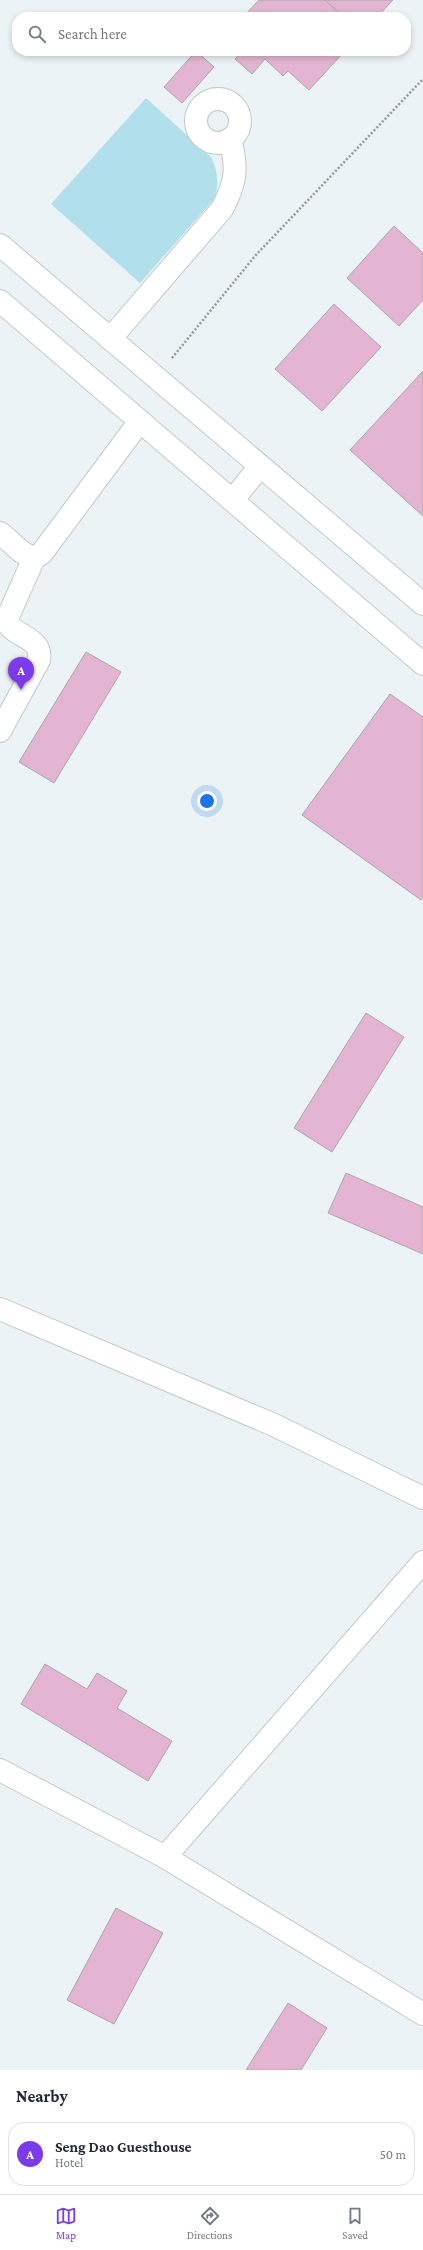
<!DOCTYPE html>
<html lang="en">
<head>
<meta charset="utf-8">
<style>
	body { margin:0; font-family:"Crimson Pro",serif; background:#f2f2f3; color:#1f2937 }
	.you { position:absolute; left:207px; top:801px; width:14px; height:14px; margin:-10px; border:3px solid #fff; border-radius:50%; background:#1a73e8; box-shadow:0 0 0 6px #1a73e833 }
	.badge { display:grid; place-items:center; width:26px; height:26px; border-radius:50%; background:#7c3aed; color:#fff; font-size:13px; font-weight:700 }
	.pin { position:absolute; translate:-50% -33px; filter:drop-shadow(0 1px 2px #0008) }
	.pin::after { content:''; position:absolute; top:21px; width:14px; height:12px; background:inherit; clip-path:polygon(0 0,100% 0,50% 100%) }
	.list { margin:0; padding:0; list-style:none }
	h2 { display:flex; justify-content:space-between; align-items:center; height:52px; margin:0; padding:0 16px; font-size:17px }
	h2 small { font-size:13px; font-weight:400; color:#747a83 }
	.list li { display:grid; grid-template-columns:26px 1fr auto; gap:12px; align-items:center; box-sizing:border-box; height:64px; margin:0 8px 8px; padding:0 8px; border:1px solid #e0e1e3; border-radius:16px }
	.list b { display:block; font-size:15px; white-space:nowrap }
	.list p { margin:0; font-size:13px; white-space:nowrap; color:#747a83 }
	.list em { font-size:13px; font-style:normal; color:#747a83 }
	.icon { flex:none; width:22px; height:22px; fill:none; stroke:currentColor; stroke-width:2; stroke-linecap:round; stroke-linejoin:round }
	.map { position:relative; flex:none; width:423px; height:2070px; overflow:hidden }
	.search { position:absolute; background:#fff; box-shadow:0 2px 6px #0003; left:12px; right:12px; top:12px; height:44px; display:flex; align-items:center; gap:10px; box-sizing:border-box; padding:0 14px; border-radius:16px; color:#747a83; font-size:15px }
	.sheet { height:124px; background:#fff }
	nav { display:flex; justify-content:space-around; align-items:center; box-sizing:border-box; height:56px; border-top:1px solid #e0e1e3; background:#fff; font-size:11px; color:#747a83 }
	nav a { display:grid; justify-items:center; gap:2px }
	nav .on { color:#7c3aed }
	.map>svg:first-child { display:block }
	.green { fill:#b1dfec }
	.building { fill:#e4b5d3; stroke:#aca6aa }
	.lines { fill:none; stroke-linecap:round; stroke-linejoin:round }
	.minor-casing { stroke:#c0c8ca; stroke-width:24 }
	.major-casing { stroke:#c0c8ca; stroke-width:24 }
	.path { stroke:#94999b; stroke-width:2.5; stroke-dasharray:2 2; stroke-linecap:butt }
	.minor { stroke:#fff; stroke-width:22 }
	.major { stroke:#fff; stroke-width:22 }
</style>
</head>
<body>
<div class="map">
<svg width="423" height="2070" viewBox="0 0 423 2070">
	<rect width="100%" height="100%" fill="#ecf3f6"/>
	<path class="green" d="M 146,98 L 211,157 C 218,171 219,184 215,198 L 140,283 L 51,204 Z"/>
	<g class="building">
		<polygon points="259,0 325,0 344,17 243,17"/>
		<polygon points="325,0 393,0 377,17 344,17"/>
		<polygon points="196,51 214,67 182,103 164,87"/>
		<polygon points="242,51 345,51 309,90 288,71 283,76 265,59 252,74 235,59"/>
		<polygon points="394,226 423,253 423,300 399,326 347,278"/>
		<polygon points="334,304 381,347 322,411 275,369"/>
		<polygon points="423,371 423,516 350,450"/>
		<polygon points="86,652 121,672 54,783 19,762"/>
		<polygon points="390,694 423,717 423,897 421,900 302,815"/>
		<polygon points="366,1013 404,1037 332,1152 294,1128"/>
		<polygon points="346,1173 423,1207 423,1254 328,1213"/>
		<polygon points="45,1664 87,1689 97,1673 127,1691 117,1708 172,1741 148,1781 21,1704"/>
		<polygon points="116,1908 163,1933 114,2024 67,2000"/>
		<polygon points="288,2003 327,2028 301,2070 246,2070"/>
	</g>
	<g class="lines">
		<defs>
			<g id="minor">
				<circle cx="218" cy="121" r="22"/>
				<path d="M 110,339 L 222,209 C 236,183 238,168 230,139"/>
				<path d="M 0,533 C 13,542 19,554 34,558 L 42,553 L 140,421"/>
				<path d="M 0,731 L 39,660 C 43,637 15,638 6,621 L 34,558"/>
				<polyline points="0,1309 274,1425 423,1498"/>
				<polyline points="0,1770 165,1857 423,2014"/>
				<polyline points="165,1857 423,1562"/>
			</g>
			<g id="major">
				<polyline points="0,245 423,604"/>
				<polyline points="0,301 423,664"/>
				<polyline points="233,500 260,466"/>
			</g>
		</defs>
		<use href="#minor" class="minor-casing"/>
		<use href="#major" class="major-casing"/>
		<polyline class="path" points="172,358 255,256 423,79"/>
		<use href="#minor" class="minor"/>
		<use href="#major" class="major"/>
	</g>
</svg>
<div class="you"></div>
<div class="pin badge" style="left:21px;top:690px">A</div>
<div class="search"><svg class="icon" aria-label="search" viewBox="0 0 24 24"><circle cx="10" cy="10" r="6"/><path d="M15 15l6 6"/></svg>Search here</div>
</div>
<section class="sheet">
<h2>Nearby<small></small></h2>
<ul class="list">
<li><span class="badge">A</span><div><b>Seng Dao Guesthouse</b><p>Hotel</p></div><em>50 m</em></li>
</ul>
</section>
<nav>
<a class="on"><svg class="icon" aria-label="map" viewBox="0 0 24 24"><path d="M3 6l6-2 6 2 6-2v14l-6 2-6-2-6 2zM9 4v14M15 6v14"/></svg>Map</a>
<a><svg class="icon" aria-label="directions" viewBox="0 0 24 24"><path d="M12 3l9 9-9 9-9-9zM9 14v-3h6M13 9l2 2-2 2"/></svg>Directions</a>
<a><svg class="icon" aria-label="saved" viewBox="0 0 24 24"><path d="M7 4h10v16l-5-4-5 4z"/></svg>Saved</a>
</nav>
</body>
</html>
